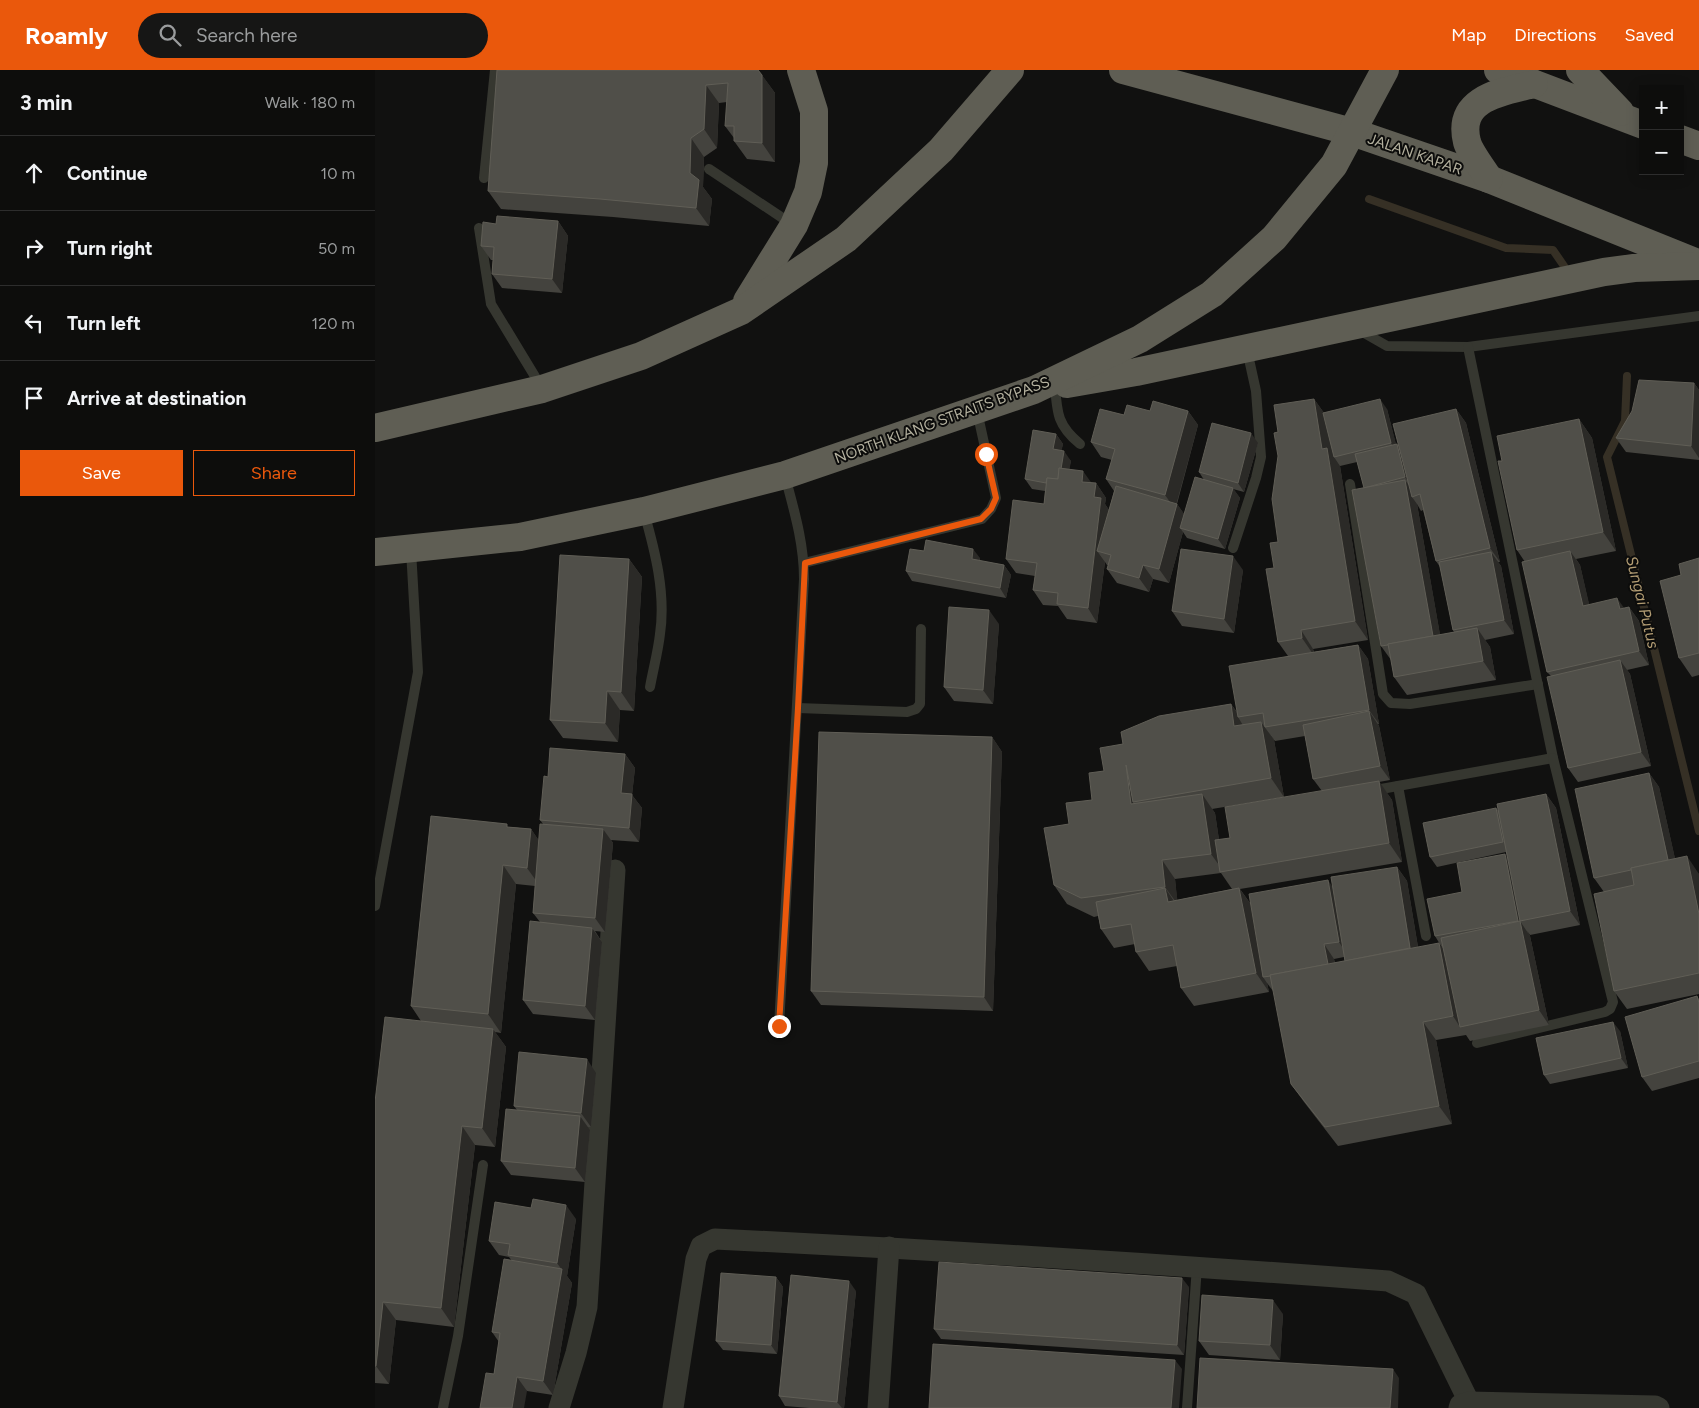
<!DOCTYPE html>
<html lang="en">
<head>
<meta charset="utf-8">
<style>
	body { margin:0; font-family:Figtree,sans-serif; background:#161615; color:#f1f3f6 }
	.controls { position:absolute; right:15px; top:15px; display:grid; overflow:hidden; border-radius:0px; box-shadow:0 2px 12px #0003 }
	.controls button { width:45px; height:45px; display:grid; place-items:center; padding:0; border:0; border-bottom:1px solid #2d2d2d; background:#0d0d0c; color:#f1f3f6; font:25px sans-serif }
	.stop { position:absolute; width:15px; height:15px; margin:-11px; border:4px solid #ea580c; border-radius:50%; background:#fff }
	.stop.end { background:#ea580c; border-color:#fff; box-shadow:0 1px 5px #0008 }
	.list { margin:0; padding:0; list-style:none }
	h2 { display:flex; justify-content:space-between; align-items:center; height:65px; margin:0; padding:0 20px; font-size:21px }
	h2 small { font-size:16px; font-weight:400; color:#9a9c9d }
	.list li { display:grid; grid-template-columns:32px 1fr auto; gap:15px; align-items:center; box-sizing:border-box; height:75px; padding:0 20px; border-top:1px solid #2d2d2d }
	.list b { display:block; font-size:19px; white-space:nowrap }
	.list em { font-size:16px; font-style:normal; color:#9a9c9d }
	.actions { display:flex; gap:10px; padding:15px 20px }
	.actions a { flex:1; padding:11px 0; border:1px solid #ea580c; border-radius:0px; text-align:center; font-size:18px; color:#ea580c }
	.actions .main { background:#ea580c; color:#fff }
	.icon { flex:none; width:28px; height:28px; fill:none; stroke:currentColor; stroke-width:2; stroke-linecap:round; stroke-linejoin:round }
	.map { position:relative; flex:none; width:1324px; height:1338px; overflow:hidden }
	header { display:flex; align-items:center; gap:30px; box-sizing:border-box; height:70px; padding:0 25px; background:#ea580c; color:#fff }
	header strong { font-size:24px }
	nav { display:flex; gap:28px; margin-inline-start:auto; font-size:18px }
	.search { width:350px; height:45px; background:#161615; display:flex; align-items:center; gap:12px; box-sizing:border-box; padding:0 18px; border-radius:28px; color:#9a9c9d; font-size:19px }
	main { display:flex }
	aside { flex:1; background:#0d0d0c }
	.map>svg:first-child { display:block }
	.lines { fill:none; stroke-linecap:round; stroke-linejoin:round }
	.stream { stroke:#363025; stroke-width:8 }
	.service { stroke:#363730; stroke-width:10 }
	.minor { stroke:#363730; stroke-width:21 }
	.trunk { stroke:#5f5e54; stroke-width:28 }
	.wall { fill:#44433e; fill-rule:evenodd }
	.shaded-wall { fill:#2b2a27 }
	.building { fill:#504f49; stroke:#605e56 }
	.route { stroke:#ea580c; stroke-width:6 }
	.labels { text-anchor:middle; stroke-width:4; stroke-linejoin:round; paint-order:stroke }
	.street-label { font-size:15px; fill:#b4b19f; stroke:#0c0c0b }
	.water-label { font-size:16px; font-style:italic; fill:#b29c73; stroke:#0c0c0b }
</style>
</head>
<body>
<header>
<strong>Roamly</strong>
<div class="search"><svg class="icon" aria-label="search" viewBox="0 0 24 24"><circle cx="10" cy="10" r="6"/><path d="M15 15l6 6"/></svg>Search here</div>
<nav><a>Map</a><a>Directions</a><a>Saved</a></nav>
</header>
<main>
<aside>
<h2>3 min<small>Walk · 180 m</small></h2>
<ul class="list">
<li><svg class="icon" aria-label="ahead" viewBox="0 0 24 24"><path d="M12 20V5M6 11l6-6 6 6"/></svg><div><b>Continue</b></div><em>10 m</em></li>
<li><svg class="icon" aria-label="right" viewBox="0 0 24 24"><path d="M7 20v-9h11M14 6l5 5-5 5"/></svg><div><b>Turn right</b></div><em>50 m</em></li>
<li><svg class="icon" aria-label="left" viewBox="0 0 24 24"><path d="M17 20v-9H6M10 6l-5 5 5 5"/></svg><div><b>Turn left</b></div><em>120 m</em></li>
<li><svg class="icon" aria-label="arrive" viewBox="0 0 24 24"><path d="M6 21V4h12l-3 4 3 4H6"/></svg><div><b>Arrive at destination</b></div></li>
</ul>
<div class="actions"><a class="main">Save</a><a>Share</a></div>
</aside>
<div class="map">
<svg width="1324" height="1338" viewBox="0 0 1324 1338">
	<rect width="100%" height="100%" fill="#111110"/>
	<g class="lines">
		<g class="stream">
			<polyline points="994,129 1131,178 1178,180 1189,196"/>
			<polyline points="1252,306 1250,351 1232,387 1324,761"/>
		</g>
		<g class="service">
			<polyline points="334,99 418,155"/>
			<polyline points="109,108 120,0"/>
			<polyline points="104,158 116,234 167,318"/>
			<polyline points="984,260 1012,276 1093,277 1324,246"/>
			<path d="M 680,316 C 682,344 683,356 705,374"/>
			<polyline points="975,414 1008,624 1016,633 1035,634 1163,614"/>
			<path d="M 269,442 C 280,481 291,523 285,564 C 283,582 278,600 275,617"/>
			<polyline points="858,478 881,408 886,387 881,321 872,280"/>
			<polyline points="429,493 607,449 616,439 621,428 602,341"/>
			<polyline points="423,638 532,642 541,639 545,634 546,559"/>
			<polyline points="1023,716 1051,866"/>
			<polyline points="995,721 1178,688 1093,277"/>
			<polyline points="0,836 43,602 36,480"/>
			<path d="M 404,956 L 429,509 C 429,473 419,440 410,406"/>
			<polyline points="1102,973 1230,942 1235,939 1238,932 1178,688"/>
			<polyline points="68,1338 83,1266 108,1095"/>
			<polyline points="812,1338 822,1196"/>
		</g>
		<g class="minor">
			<polyline points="184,1338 201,1283 212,1237 240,800"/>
			<path d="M 298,1338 L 321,1189 L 326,1176 L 340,1169 C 565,1180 789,1194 1013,1211 L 1041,1224 L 1094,1332"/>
			<polyline points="503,1338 514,1177"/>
			<polyline points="1084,1338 1085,1335 1094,1332 1280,1336 1284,1338"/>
		</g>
		<g class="trunk">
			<polyline points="748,0 977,62 1114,109 1320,192"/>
			<polyline points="1123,0 1268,55"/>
			<polyline points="1205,0 1245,42"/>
			<polyline points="1305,69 1324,76"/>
			<path d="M 1114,109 C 1108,99 1095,83 1092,72 C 1081,27 1128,22 1159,14"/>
			<polyline points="372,231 419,155 433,122 439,93 439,41 426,0"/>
			<polyline points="692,314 761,302 1229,202 1259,198 1324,196"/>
			<polyline points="0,358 167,319 266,286 366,241 471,169 566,80 635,0"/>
			<polyline points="0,482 145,467 269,441 410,405 659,320 765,269 837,224 899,168 959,95 1010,0"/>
		</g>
	</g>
	<g class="wall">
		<polygon points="122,0 383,0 400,23 400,92 372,89 359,71 359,68 350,56 352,32 344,33 342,78 329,87 328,117 337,129 334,156 238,147 126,139 113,121"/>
		<polygon points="183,151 193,166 187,223 127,218 117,204 118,190 116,190 106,176 121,154"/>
		<polygon points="1319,313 1324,320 1324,390 1251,382 1241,368"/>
		<path d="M 939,329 L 949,343 L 1012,339 L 1021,375 L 1024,377 L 1081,339 L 1091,353 L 1125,492 L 1123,492 L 1126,496 L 1139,564 L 1110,570 L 1115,577 L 1121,610 L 1032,625 L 1019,607 L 1016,590 L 1006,576 L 989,417 L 982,392 L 965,396 L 959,387 L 958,384 L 959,387 L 965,396 L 993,570 L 938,579 L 939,582 L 983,575 L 993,589 L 1004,654 L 1003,654 L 1004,656 L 1015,710 L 1004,712 L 1017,730 L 1027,792 L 865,819 L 875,833 L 958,818 L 1022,797 L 1032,811 L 1043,877 L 1069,881 L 1060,866 L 1087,822 L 1132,787 L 1131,782 L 1062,797 L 1055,787 L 1121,738 L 1123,740 L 1171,724 L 1181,738 L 1205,855 L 1155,865 L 1152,861 L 1155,866 L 1174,955 L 1095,971 L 1091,965 L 1061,970 L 1077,1054 L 963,1076 L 929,1032 L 916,1014 L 899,921 L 898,921 L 892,913 L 894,922 L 819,936 L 806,918 L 802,896 L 774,901 L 761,882 L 760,874 L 739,878 L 726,859 L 723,846 L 719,847 L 692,834 L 679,815 L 694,754 L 717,730 L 729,701 L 748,674 L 856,634 L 862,642 L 913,586 L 903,572 L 899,498 L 903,472 L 903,362 ZM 1042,434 L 1046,441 L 1048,440 L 1061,491 L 1065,497 L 1078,560 L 1079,562 L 1065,565 ZM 890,658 L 900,671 L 930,666 L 938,709 L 947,721 L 855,768 L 844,770 L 840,743 L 837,739 L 909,727 L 899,670 ZM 846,803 L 857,819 L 802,830 L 800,809 ZM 969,887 L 970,891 L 960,893 L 959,889 Z"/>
		<polygon points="775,341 813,341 823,355 802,434 809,444 829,410 824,402 883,373 869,422 858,419 865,428 850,479 812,468 808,462 794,513 778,509 774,522 742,513 732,499 734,495 732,495 730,492 722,553 692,549 683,536 668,535 658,520 660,506 641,503 631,489 669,434 670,421 657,419 650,409 681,364 688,374 686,381 696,391 694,399 716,413 721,413 731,428 730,434 734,440 739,421 731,409 737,390 726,387 716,372 749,345"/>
		<polygon points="1204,349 1217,368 1241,481 1201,489 1205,495 1214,535 1249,538 1254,537 1264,551 1274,595 1252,600 1255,604 1276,696 1203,712 1193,698 1176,606 1172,602 1150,492 1142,480 1127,391"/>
		<polygon points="605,488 605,491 629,495 636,505 631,528 537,511 531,501"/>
		<polygon points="1324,488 1324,605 1317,607 1304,588 1306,505"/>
		<polygon points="254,489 267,507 259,641 245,640 243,672 188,668 175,650"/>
		<polygon points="868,500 859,563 807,556 797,541"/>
		<polygon points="624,554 618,634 579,631 569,617"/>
		<polygon points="617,667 627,682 618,941 446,935 436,921"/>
		<polygon points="250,684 260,698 257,725 267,738 264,772 236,770 238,773 230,862 220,861 227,872 220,950 158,944 148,930 165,852 158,843 160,816 141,814 126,963 120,962 131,977 120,1077 100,1075 79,1257 21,1250 14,1314 0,1313 0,1032 46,951 36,936 135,757 156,759 164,771 168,754 165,750 173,707"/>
		<polygon points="1274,703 1284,717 1300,789 1324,804 1324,924 1252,939 1239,921 1229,822 1219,808"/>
		<polygon points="1322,926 1324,929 1324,1008 1277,1021 1267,1007"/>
		<polygon points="1245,961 1253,998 1175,1014 1169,1005"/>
		<polygon points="221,1003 216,1057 212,1057 215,1060 210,1112 136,1105 126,1091 142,1040 139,1036"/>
		<polygon points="201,1149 192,1206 197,1213 178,1325 152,1321 119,1304 124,1272 117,1262 137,1191 134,1187 124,1185 114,1171"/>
		<polygon points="401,1207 408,1217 402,1284 348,1280 341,1271"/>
		<polygon points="814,1217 809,1285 566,1269 559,1259"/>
		<polygon points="481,1221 469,1338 434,1338 410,1336 404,1326"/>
		<polygon points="908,1244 905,1290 834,1285 824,1271"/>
	</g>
	<g class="shaded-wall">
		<polygon points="387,5 400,23 400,92 387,73"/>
		<polygon points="331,15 344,33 342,78 329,59"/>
		<polygon points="316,68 329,87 328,117 337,129 334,156 321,138 315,103"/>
		<polygon points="183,151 193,166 187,223 177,209"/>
		<polygon points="1319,313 1324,320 1324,388 1316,376"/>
		<polygon points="939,329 952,347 959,387 965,396 993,570 980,551 947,379"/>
		<polygon points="1005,329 1012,339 1023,382 1016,373"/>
		<polygon points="1081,339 1091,353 1125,492 1115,478"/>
		<polygon points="813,341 823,355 800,439 790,425"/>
		<polygon points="1204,349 1217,368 1241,481 1228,462"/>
		<polygon points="876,363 883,373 869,422 863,413"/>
		<polygon points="681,364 688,374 685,389 678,379"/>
		<polygon points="1022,374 1029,384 1037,417 1030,407"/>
		<polygon points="689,381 696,391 691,419 684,410"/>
		<polygon points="708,401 718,415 707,412"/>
		<polygon points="1030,410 1040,424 1037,427 1042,434 1068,581 1058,567"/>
		<polygon points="721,413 731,428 730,434 736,443 722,481 730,492 722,553 713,538 719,427"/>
		<polygon points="858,418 865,428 850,479 843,469"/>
		<polygon points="802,434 812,448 805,458 808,462 794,513 784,499"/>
		<polygon points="598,479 605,488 603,499 597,489"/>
		<polygon points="1195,481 1205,495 1218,550 1208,536"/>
		<polygon points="1116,482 1126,496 1139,564 1129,550"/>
		<polygon points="858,486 868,500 859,563 849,549"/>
		<polygon points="254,489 267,507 259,641 246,622"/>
		<polygon points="629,495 636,505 631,528 625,518"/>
		<polygon points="768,495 778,509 774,522 764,508"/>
		<polygon points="1242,528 1252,542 1245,539"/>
		<polygon points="1254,537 1264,551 1274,595 1264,581"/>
		<polygon points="614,540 624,554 618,634 608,620"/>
		<polygon points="1102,558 1115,577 1121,610 1108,591"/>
		<polygon points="926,560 938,579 940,587 927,568"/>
		<polygon points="983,575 993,589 1004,654 994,640"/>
		<polygon points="1245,590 1255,604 1276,696 1266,682"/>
		<polygon points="232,621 245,640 243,672 230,653"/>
		<polygon points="856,634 865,647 863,647 869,657 859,656"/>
		<polygon points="994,641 1004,656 1015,710 1005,696"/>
		<polygon points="886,652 899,670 909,727 896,708"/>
		<polygon points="617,667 627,682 618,941 609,927"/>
		<polygon points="250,684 260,698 257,725 267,738 264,772 254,758 246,723"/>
		<polygon points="751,695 758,732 768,746 756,734"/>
		<polygon points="1274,703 1284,717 1304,806 1294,792"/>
		<polygon points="1004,711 1017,730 1027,792 1014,773"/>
		<polygon points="827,724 840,743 849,802 836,784"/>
		<polygon points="1171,724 1181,738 1205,855 1195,841"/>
		<polygon points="156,759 169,778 165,816 152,798"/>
		<polygon points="228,759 238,773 230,862 220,848"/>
		<polygon points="1130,784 1140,798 1145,851 1155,866 1174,955 1164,940 1145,854 1143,851"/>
		<polygon points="1312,786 1324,804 1324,844"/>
		<polygon points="787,790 800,809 803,835 790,817"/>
		<polygon points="128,795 141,814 126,963 113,944"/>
		<polygon points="1022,797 1032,811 1046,895 1036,881"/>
		<polygon points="953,810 963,825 973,886 964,872"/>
		<polygon points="790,818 803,837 793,832"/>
		<polygon points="864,818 877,836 888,907 892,913 894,922 881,903"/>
		<polygon points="217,858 227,872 220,950 210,936"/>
		<polygon points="1064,873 1077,892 1085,957 1078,946"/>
		<polygon points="949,874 959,889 963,910 953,896"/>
		<polygon points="1048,952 1061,970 1077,1054 1064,1036"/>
		<polygon points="1238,952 1245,961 1253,998 1246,988"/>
		<polygon points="118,959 131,977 120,1077 107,1058"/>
		<polygon points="212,989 221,1003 216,1057 206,1043"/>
		<polygon points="205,1046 215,1060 210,1112 200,1098"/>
		<polygon points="87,1056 100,1075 79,1257 66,1238"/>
		<polygon points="191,1135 201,1149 192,1206 197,1213 178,1325 168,1311 187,1200 182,1193"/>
		<polygon points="401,1207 408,1217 402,1284 396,1275"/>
		<polygon points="807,1208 814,1217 809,1285 802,1275"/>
		<polygon points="474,1211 481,1221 469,1338 467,1338 462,1332"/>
		<polygon points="898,1230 908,1244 905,1290 895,1275"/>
		<polygon points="8,1232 21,1250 14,1314 1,1296"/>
		<polygon points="800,1290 807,1299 804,1338 796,1338"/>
		<polygon points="1018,1299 1024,1308 1023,1338 1015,1338"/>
		<polygon points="142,1307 152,1321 149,1338 137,1338"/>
	</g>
	<g class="building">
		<polygon points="122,0 383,0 387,5 387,73 359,71 359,56 350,56 353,13 331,15 329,59 316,68 315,103 324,110 321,138 225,129 113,121"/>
		<polygon points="122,146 183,151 177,209 117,204 119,177 106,176 108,152 121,154"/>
		<polygon points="1264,310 1319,313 1316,376 1241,368 1257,341"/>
		<polygon points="939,329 947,379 952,378 980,551 926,560 927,568 903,572 891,499 899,498 895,473 903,472 897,429 903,386 899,363 903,362 899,335"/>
		<polygon points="1005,329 1016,373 959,387 948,343"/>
		<polygon points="778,331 813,341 790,425 731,409 740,379 716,372 725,339 749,345 752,335 775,341"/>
		<polygon points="1081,339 1115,478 1061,491 1045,424 1037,427 1018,354"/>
		<polygon points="1204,349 1228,462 1142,480 1123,391 1127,391 1122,366"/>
		<polygon points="837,353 876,363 863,413 824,402"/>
		<polygon points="658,360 681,364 678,379 689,381 686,399 684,398 683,409 672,408 671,413 650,409"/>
		<polygon points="1022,374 1030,407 989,418 980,384"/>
		<polygon points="684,398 708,401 707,412 721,413 719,427 726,428 713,538 682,534 683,523 658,520 662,493 631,489 638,430 669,434 672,408 683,409"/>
		<polygon points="820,407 858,418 843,469 805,458"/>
		<polygon points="1030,410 1058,566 1013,574 1013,575 1006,576 977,420"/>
		<polygon points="741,416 802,434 784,499 768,495 764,508 732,499 736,485 722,481"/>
		<polygon points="551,470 598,479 597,489 629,495 625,518 531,501 535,479 549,481"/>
		<polygon points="806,479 858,486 849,549 797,541"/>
		<polygon points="1195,481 1208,536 1242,528 1245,539 1254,537 1264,581 1172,602 1147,492"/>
		<polygon points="1116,482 1129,550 1078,560 1064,492"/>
		<polygon points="185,485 254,489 246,622 232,621 230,653 175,650"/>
		<polygon points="1324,488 1324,583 1304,588 1285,511 1306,505 1304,494"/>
		<polygon points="574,537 614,540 608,620 569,617"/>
		<polygon points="1102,558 1108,591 1019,607 1013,574"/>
		<polygon points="983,575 994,640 890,657 888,643 863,647 854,596"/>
		<polygon points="1245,590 1266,682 1193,698 1172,607"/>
		<polygon points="856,634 859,656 886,652 896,708 758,732 751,695 756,734 827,724 836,784 787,790 790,817 706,828 679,815 669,758 694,754 691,733 717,730 714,703 729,701 725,678 748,674 746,662 784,646"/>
		<polygon points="994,641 1005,696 938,709 928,655"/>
		<polygon points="444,662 617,667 609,927 436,921"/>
		<polygon points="175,678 250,684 246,723 257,724 254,758 165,750 169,706 173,707"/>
		<polygon points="1274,703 1293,790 1256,798 1256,800 1219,808 1200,719"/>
		<polygon points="1004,711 1014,773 845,802 840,770 855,768 850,737"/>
		<polygon points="1171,724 1195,841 1145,851 1122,734"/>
		<polygon points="1121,738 1128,772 1055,787 1048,753"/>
		<polygon points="56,746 132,754 132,757 156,759 152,798 128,795 113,944 36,936"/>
		<polygon points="165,754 228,759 220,848 158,843"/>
		<polygon points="1130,784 1143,851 1060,866 1052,829 1087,822 1082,793"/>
		<polygon points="1312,786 1324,844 1324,903 1239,921 1219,824 1259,815 1256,798"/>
		<polygon points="1022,797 1035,878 970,891 956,807"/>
		<polygon points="953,810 964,872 949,874 953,894 895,905 896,906 888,907 874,824"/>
		<polygon points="790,818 793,832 864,818 881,903 806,918 798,875 761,882 756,854 726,859 721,832"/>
		<polygon points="155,851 217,858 210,936 148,930"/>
		<polygon points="1145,851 1164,940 1085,957 1066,868"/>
		<polygon points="1064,873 1078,946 1048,952 1064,1036 950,1057 916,1014 895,905"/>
		<polygon points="1322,926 1324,933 1324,991 1267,1007 1250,947"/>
		<polygon points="10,947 118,959 107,1058 87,1056 66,1238 8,1232 1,1296 0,1296 0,1032"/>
		<polygon points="1238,952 1246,988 1169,1005 1161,968"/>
		<polygon points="144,982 212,989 206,1043 139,1036"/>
		<polygon points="131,1039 205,1046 200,1098 126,1091"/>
		<polygon points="158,1129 191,1135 182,1193 133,1185 135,1174 114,1171 120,1132 156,1138"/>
		<polygon points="129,1189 187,1199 168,1311 142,1307 137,1338 105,1338 111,1303 119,1304 125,1263 117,1262"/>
		<polygon points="564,1192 807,1208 802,1275 559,1259"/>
		<polygon points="346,1203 401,1207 396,1275 341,1271"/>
		<polygon points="416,1205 474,1211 462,1332 404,1326"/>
		<polygon points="827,1225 898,1230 895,1275 824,1271"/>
		<polygon points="558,1274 800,1290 796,1338 554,1338"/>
		<polygon points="825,1288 1018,1299 1015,1338 822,1338"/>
	</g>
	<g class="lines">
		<polyline class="route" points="404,956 423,638 430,493 606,449 616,439 621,428 611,384"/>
	</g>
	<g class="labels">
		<g class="street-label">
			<text transform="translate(1040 84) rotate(19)" y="5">JALAN KAPAR</text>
			<text transform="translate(567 350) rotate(-20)" y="5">NORTH KLANG STRAITS BYPASS</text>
		</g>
		<g class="water-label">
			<text transform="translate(1268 532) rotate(76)" y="6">Sungai Putus</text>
		</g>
	</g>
</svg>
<div class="controls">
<button>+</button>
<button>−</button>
</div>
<div class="stop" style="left:611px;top:384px"></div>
<div class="stop end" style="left:404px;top:956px"></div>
</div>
</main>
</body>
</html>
